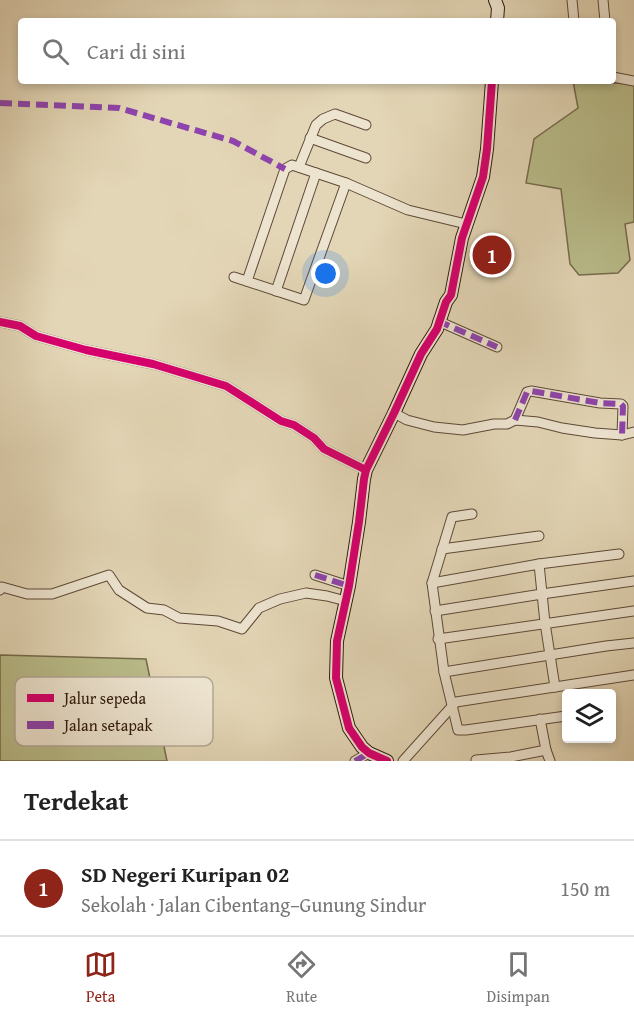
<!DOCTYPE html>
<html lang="id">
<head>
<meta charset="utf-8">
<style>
	body { margin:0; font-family:"Gentium Book Plus",serif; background:#f2f2f2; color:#222 }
	.controls { position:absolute; right:18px; bottom:18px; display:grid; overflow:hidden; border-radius:6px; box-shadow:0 3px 9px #0003 }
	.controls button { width:54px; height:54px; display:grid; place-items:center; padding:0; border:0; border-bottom:2px solid #e0e0e0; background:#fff; color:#222; font:30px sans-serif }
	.you { position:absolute; left:326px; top:274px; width:21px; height:21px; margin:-15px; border:4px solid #fff; border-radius:50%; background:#1a73e8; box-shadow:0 0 0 9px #1a73e833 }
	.badge { display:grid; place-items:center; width:39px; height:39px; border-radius:50%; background:#8f2418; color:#fff; font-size:20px; font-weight:700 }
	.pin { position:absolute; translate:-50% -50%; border:3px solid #fff; box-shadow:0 2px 6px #0006 }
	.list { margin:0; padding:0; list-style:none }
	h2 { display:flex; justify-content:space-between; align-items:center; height:78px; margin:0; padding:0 24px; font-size:26px }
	h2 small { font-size:20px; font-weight:400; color:#767676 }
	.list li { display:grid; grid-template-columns:39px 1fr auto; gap:18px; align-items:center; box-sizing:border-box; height:96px; padding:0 24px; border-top:2px solid #e0e0e0 }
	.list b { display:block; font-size:22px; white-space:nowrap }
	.list p { margin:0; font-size:20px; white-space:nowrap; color:#767676 }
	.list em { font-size:20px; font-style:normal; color:#767676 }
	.icon { flex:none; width:33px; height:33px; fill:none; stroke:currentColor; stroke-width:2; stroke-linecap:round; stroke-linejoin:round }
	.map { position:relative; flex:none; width:634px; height:761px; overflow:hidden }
	.search { position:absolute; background:#fff; box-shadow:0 3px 9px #0003; left:18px; right:18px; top:18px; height:66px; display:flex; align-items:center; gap:15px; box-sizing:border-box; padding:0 21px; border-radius:6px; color:#767676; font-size:22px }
	.sheet { height:174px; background:#fff }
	nav { display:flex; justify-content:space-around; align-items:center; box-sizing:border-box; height:84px; border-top:2px solid #e0e0e0; background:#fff; font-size:16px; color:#767676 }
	nav a { display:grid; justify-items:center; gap:3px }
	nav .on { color:#8f2418 }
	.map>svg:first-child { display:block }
	.green { fill:#b9bc8a; stroke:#756b4c; stroke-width:1.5 }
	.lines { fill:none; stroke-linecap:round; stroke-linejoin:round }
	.street-casing { stroke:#5e4937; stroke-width:11 }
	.secondary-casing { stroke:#311a0d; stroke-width:14 }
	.street { stroke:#ede4d0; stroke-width:9 }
	.secondary { stroke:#ede4d0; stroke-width:12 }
	.quiet { stroke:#8e44ad; stroke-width:6; stroke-dasharray:12 6; stroke-linecap:butt }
	.cycleway-casing { stroke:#ede4d0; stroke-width:11 }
	.cycleway { stroke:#d6006c; stroke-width:8 }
	.key { fill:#ede4d0; stroke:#b5a796; stroke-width:1.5 }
	.key-label { font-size:16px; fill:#311a0d }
</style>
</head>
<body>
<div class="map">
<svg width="634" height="761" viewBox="0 0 634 761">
	<rect width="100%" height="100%" fill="#e3d6b6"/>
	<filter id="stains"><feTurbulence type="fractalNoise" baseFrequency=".00333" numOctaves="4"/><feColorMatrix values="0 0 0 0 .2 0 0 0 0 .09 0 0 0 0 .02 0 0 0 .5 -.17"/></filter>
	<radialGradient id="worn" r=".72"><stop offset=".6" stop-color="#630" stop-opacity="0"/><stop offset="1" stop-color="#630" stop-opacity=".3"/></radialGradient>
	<g class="green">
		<polygon points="573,81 634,84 634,222 625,224 630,260 618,273 579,275 570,264 561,189 526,183 534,139 578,108"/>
		<polygon points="0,655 146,659 167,761 0,761"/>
	</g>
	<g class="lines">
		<defs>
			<g id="street">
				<polyline points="572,0 574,21"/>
				<polyline points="603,0 605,21"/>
				<polyline points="613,77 634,81"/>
				<polyline points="310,138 366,158"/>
				<polyline points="299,167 316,125 323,119 335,114 366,125"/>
				<polyline points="234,277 304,300 346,183"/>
				<polyline points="247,281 285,169 292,165 346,183 408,210 466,224"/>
				<polyline points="276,291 316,173"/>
				<polyline points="438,321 497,347"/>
				<polyline points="0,322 20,326 36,336 86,350 153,364 226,386 281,421 294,425 314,438 324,449 366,470"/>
				<polyline points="394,413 407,420 434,427 463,430 494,424 507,424 515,420 538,422 562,428 595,433 622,435 634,432"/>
				<polyline points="515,420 527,392 531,391 600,403 621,404 623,406 622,435"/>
				<polyline points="472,514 452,517 432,583 444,672 458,730 466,730 566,716"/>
				<polyline points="442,549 539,536"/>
				<polyline points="539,564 545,623 555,687"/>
				<polyline points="315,575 349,586"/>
				<polyline points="432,583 539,564 619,554"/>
				<polyline points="0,590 2,587 27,594 52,594 109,575 119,590 147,608 164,610 179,618 218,621 242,629 259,608 280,599 306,593 327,596 346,601"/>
				<polyline points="435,611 542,594 634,581"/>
				<polyline points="438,639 634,611"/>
				<polyline points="444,672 606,646 634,643"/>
				<polyline points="546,750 550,761"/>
				<polyline points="476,760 511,757 546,750 540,719"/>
				<polyline points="355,761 369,753"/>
				<polyline points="403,761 456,702 634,675"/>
			</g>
			<g id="secondary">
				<polyline points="495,0 498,8 497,21"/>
				<polyline points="387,761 369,753 362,747 349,728 336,678 337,641 349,586 359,522 364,479 366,470 394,413 421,354 437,329 446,302 451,295 462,238 483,177 487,149 492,81"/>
			</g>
		</defs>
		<use href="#street" class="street-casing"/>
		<use href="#secondary" class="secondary-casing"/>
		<use href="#street" class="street"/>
		<use href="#secondary" class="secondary"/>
		<g class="quiet">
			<polyline points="0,103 119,108 233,141 285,169"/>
			<polyline points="438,321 497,347"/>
			<polyline points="515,420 527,392 531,391 600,403 621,404 623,406 622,435"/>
			<polyline points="315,575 349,586"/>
			<polyline points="355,761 369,753"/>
		</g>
		<defs>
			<g id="cycleway">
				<polyline points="0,322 20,326 36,336 86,350 153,364 226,386 281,421 294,425 314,438 324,449 366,470"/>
				<polyline points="387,761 369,753 362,747 349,728 336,678 337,641 349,586 359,522 364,479 366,470 394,413 421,354 437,329 446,302 451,295 462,238 483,177 487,149 492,81"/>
			</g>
		</defs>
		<use href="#cycleway" class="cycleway-casing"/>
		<use href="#cycleway" class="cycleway"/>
	</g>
	<rect x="15" y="677" width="198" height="69" rx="9" class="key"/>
	<rect x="27" y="694" width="27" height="8" fill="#d6006c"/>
	<rect x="27" y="721" width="27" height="8" fill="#8e44ad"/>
	<g class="key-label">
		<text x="64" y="704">Jalur sepeda</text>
		<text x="64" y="731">Jalan setapak</text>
	</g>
	<rect width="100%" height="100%" filter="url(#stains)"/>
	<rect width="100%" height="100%" fill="url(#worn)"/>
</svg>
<div class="controls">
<button><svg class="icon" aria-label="layers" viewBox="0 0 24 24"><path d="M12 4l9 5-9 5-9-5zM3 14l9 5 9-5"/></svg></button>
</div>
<div class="you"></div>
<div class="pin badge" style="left:492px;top:255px">1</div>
<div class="search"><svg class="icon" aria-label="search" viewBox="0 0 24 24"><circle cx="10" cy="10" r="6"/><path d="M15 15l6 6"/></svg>Cari di sini</div>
</div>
<section class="sheet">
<h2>Terdekat<small></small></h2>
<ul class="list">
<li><span class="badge">1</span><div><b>SD Negeri Kuripan 02</b><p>Sekolah · Jalan Cibentang–Gunung Sindur</p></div><em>150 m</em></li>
</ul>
</section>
<nav>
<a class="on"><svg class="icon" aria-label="map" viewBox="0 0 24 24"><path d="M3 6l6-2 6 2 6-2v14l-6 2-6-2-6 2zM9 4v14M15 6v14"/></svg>Peta</a>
<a><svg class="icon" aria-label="directions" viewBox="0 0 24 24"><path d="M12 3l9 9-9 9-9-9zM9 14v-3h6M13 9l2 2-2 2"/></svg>Rute</a>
<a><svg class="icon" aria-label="saved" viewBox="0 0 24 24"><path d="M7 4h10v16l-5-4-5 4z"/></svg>Disimpan</a>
</nav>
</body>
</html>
